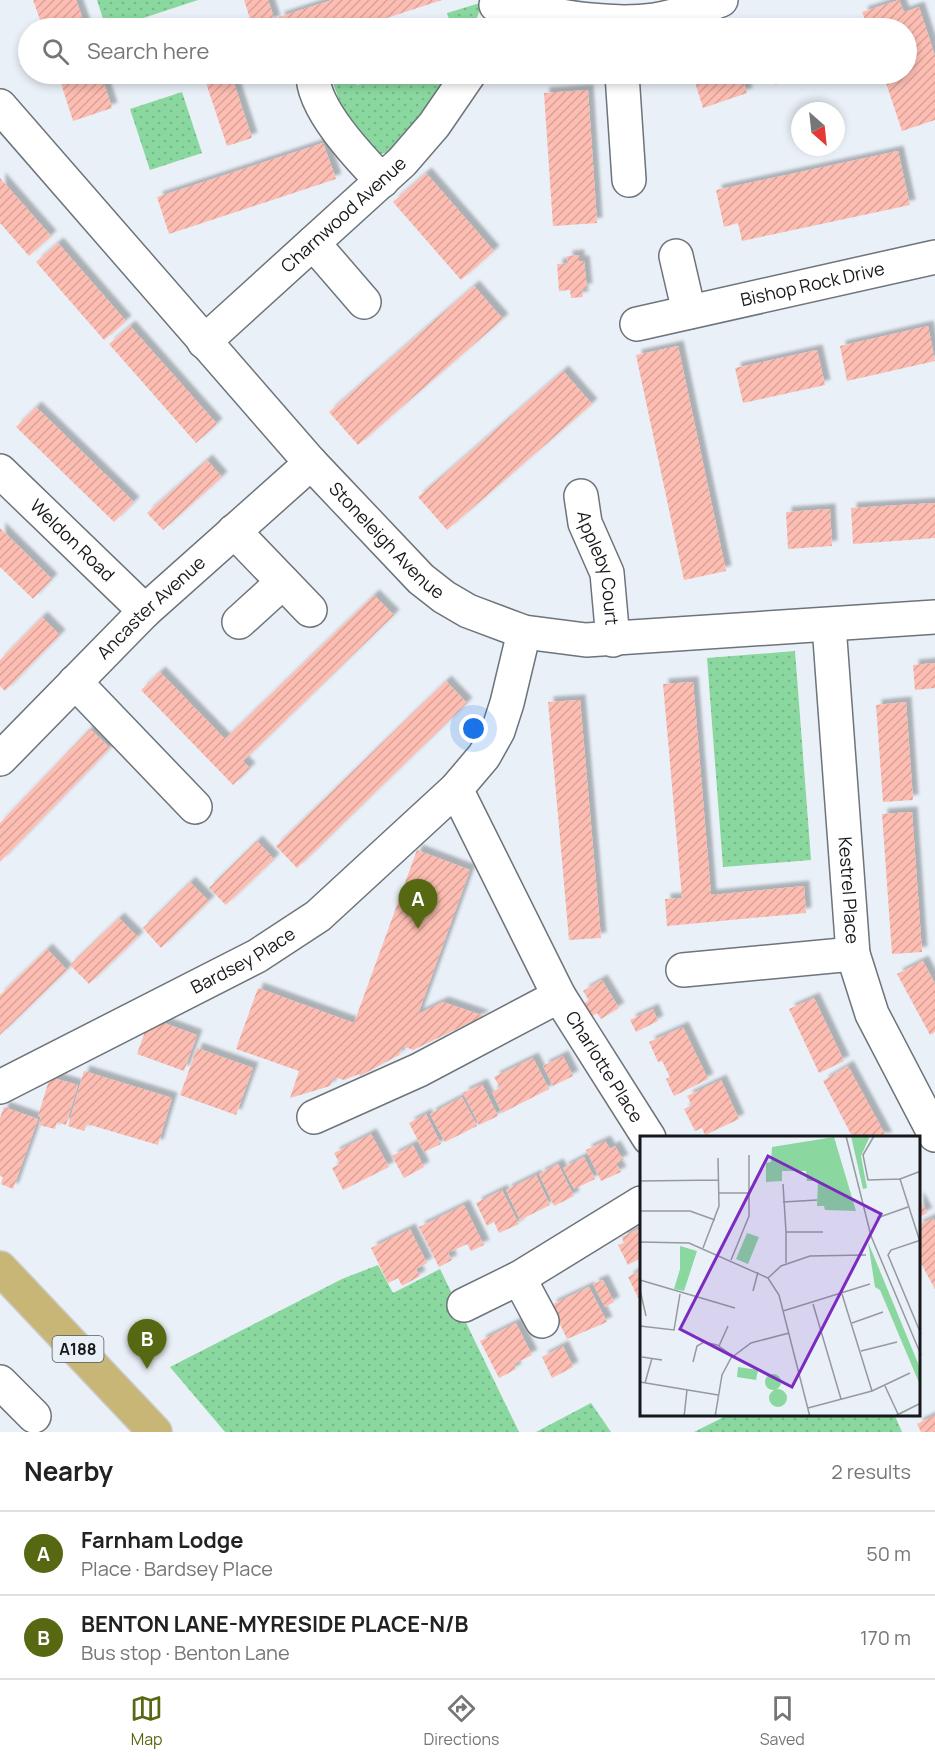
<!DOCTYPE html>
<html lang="en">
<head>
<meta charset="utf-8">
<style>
	body { margin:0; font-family:Manrope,sans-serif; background:#f2f2f2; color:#222 }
	.compass { position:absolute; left:791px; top:102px; width:54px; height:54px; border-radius:50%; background:#fff; box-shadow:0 3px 9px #0003; rotate:153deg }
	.you { position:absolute; left:474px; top:729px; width:21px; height:21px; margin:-15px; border:4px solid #fff; border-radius:50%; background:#1a73e8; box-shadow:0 0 0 9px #1a73e833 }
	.badge { display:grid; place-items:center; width:39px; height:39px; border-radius:50%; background:#576813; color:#fff; font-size:20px; font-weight:700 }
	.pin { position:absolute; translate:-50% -50px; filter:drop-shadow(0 2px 3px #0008) }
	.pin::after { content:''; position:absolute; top:32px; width:21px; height:18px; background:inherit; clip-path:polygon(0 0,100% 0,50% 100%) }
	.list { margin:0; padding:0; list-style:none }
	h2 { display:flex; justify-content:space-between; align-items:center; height:78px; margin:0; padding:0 24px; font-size:26px }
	h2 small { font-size:20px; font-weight:400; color:#767676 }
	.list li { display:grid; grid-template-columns:39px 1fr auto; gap:18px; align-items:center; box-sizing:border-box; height:84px; padding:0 24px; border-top:2px solid #e0e0e0 }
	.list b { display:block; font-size:22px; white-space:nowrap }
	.list p { margin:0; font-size:20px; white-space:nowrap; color:#767676 }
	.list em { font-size:20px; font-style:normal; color:#767676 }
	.icon { flex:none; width:33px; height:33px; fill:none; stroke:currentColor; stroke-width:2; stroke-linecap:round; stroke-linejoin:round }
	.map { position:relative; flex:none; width:935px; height:1432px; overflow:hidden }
	.search { position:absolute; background:#fff; box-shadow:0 3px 9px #0003; left:18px; right:18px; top:18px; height:66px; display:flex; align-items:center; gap:15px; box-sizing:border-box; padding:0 21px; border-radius:33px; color:#767676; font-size:22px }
	.sheet { height:246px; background:#fff }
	nav { display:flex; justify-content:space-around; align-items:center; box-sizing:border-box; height:84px; border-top:2px solid #e0e0e0; background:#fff; font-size:16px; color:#767676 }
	nav a { display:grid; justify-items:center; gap:3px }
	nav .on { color:#576813 }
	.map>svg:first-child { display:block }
	.grass { fill:url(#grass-dots) }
	.building { fill:url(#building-hatch); filter:url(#shadow) }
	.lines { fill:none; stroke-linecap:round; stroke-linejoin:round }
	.minor-casing { stroke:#6d747a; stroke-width:36 }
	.major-casing { stroke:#cccccd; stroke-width:36 }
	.minor { stroke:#fff; stroke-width:33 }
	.major { stroke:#c8b677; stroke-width:33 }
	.labels { text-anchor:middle; stroke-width:4.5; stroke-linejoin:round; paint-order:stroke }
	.shield { fill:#e9f0f7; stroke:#55595d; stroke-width:1.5 }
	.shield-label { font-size:16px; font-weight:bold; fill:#16181b }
	.street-label { font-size:18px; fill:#16181b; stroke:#e9f0f7 }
	.inset-road { fill:none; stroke:#959a9f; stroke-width:1.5 }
	.view { fill:#7b2cbf; fill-opacity:0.15; stroke:#7b2cbf; stroke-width:3 }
	.inset-edge { fill:none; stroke:#16181b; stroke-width:3 }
</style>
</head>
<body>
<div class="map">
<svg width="935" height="1432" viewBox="0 0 935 1432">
	<defs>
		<pattern id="grass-dots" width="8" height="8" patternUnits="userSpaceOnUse" patternTransform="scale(1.5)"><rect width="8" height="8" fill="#8ad89f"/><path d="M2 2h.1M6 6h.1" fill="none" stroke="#76b988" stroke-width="1.8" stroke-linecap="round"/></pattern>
		<pattern id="building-hatch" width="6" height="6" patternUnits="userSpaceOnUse" patternTransform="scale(1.5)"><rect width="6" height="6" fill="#fdbdb2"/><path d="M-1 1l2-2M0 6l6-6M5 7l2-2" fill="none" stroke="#d8a298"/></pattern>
		<filter id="shadow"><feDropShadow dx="5.5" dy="-5.5" stdDeviation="1.5" flood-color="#0004"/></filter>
	</defs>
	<rect width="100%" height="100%" fill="#e9f0f7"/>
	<g class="grass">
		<polygon points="97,0 198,0 113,28 106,28"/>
		<polygon points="483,2 473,28 452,28 447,13"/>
		<polygon points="341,74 353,74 357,85 392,74 453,74 392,151 373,156 343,111 331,77"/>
		<polygon points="182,92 202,153 150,170 130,109"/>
		<polygon points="795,651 811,860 723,867 707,658"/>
		<polygon points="378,1265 393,1293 440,1269 519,1432 225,1432 170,1367 342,1279"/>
		<polygon points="591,1403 611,1432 536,1432"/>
		<polygon points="726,1416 895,1416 902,1432 694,1432"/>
	</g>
	<g class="building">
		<polygon points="33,0 76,0 86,28 43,28"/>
		<polygon points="244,0 268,0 275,21 253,28"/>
		<polygon points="332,0 442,0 356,28 282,28 279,17"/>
		<polygon points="899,0 904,12 919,7 935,56 935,120 902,131 883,74 906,74 906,28 868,28 862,12"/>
		<polygon points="58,74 101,74 112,108 73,121"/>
		<polygon points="203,74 231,74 252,138 227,146"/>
		<polygon points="700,74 741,74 747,93 703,108 693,76"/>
		<polygon points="771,74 807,74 775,85"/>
		<polygon points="588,90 597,223 553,226 544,93"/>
		<polygon points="323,143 336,179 169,234 157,197"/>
		<polygon points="898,151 910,205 742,241 738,223 724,227 716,190"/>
		<polygon points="426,173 494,251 461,280 393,202"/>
		<polygon points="0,178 51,236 29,256 0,223"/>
		<polygon points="58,243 126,321 104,340 36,262"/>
		<polygon points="579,255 579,261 584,261 587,289 582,289 583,297 571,298 570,290 559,291 557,264 568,263 567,256"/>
		<polygon points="474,286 503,319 358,445 329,412"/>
		<polygon points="130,326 217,424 196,443 109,344"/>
		<polygon points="928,326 935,361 847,381 840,346"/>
		<polygon points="678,346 726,571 684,580 636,355"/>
		<polygon points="817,350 825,385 743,403 735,368"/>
		<polygon points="563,371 592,404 447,530 418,497"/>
		<polygon points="36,407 134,502 114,522 16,427"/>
		<polygon points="207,460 222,477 163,530 147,513"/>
		<polygon points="935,503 935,538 853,544 851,508"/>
		<polygon points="830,509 832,546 788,549 786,512"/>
		<polygon points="0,528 52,579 33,599 0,567"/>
		<polygon points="374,595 394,615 243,761 250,768 233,785 141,690 160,672 225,739"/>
		<polygon points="42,617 60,635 5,691 0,686 0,660"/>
		<polygon points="935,663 935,688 915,690 913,665"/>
		<polygon points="446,681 467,703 297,868 276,846"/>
		<polygon points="693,682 711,895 804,886 806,913 667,926 665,899 682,898 663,684"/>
		<polygon points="580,700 601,938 569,940 548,702"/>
		<polygon points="906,702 913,800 883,802 876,705"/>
		<polygon points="90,729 110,748 0,862 0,823"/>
		<polygon points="912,812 922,952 892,954 882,814"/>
		<polygon points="257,841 274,859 226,905 209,888"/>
		<polygon points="417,850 470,870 418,1014 443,1002 484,1016 413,1050 403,1046 399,1055 360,1076 359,1074 344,1080 334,1077 330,1086 290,1098 299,1071 236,1049 258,988 354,1023"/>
		<polygon points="190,882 209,901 161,948 143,928"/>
		<polygon points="119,918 138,937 89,984 70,965"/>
		<polygon points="47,949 67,970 0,1035 0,995"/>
		<polygon points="923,961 935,984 935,1032 930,1035 897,974"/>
		<polygon points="602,980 619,1008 601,1019 597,1013 591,1017 583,1004 589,1000 583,991"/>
		<polygon points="814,998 844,1061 819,1073 789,1009"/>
		<polygon points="653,1009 658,1021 636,1032 630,1020"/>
		<polygon points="150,1018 197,1035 184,1071 137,1054"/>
		<polygon points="683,1027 708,1079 674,1096 666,1079 670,1077 662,1061 658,1062 649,1042"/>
		<polygon points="197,1048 253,1068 236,1115 180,1095"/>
		<polygon points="563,1056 573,1076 553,1086 543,1066"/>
		<polygon points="533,1058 549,1089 502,1113 492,1092 500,1088 494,1077"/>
		<polygon points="848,1066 887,1138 853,1138 823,1081"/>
		<polygon points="84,1071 172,1098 158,1145 87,1124 84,1131 68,1126"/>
		<polygon points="50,1077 78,1085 66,1125 57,1122 55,1129 39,1125 41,1117 38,1116"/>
		<polygon points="721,1080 739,1119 705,1135 702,1128 695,1131 684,1109 692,1105 687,1096"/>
		<polygon points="482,1084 498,1116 479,1125 463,1093"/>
		<polygon points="462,1097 477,1126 445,1142 430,1114"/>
		<polygon points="4,1107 38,1119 13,1189 1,1184 3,1177 0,1176 0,1118"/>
		<polygon points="426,1114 441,1144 424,1152 409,1123"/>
		<polygon points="371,1134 389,1167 343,1190 332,1168 340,1164 334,1153"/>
		<polygon points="605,1141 610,1149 615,1146 623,1160 616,1163 621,1172 601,1181 586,1150"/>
		<polygon points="413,1145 424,1167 404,1178 392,1156"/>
		<polygon points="584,1157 595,1179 574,1189 563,1168"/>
		<polygon points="558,1164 574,1196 554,1206 539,1174"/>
		<polygon points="536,1175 550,1205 520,1220 506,1190"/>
		<polygon points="502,1190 519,1224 499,1233 494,1222 487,1226 476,1203"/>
		<polygon points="918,1197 927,1213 918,1218"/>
		<polygon points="464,1205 484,1245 471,1251 467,1244 448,1253 452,1260 439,1267 419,1227"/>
		<polygon points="933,1218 935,1222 935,1289 918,1258 918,1225"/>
		<polygon points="410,1229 427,1263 416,1269 420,1276 402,1286 398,1278 388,1283 371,1248"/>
		<polygon points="638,1229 641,1235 641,1258 628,1265 618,1245 624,1243 622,1237"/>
		<polygon points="641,1270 641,1304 628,1277"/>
		<polygon points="603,1280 614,1302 605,1307 593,1284"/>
		<polygon points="589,1287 607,1322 567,1339 551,1305"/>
		<polygon points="516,1323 532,1355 514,1364 516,1369 499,1378 480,1341"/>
		<polygon points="563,1346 573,1367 552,1378 542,1357"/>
		<polygon points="935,1415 935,1432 921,1432 917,1424"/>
	</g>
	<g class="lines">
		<defs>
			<g id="minor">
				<path d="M 496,5 C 546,13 603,27 654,20 C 676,17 700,8 721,0"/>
				<path d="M 313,74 C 312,108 359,157 382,181"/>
				<polyline points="622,74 629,180"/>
				<path id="s1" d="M 0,106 L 311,463 L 421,579 L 444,597 L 468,611 L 524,632 L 586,640 L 935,617"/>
				<polyline points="313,243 364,302"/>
				<polyline points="676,256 689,312"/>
				<path id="s2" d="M 637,324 L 935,257"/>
				<path id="s3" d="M 204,342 L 402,162 L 434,125 L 469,74"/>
				<path id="s4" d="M 0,471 L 145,611"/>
				<path id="s5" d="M 581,496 L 585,523 L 607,573 L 613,640"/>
				<polyline points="234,531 310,610"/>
				<polyline points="239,622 283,582"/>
				<path id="s6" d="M 829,625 L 853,954 L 872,1014 L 935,1135"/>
				<polyline points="75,682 195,807"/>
				<path id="s7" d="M 0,759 L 145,611 L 311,463"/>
				<polyline points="683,970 853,954"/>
				<path id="s8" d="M 559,996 L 649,1138"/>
				<path id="s9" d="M 0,1087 L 257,956 L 318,916 L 456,789 L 484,756 L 498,731 L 507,703 L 524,632"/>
				<polyline points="314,1117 419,1070 559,996 456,789"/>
				<polyline points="519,1278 542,1321"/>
				<polyline points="464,1305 519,1278 641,1203"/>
				<polyline points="0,1382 34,1416"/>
			</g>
			<polyline id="major" points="0,1268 155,1432"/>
		</defs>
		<use href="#minor" class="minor-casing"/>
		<use href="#major" class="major-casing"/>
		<use href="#minor" class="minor"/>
		<use href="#major" class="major"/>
	</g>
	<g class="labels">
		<rect class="shield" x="52.5" y="1336" width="51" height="26" rx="4.5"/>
		<g class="shield-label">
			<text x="78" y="1355">A188</text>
		</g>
		<g class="street-label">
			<text dy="6" stroke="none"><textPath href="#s3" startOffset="189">Charnwood Avenue</textPath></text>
			<text dy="6" stroke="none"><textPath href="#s2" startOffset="180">Bishop Rock Drive</textPath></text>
			<text dy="6" stroke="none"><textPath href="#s1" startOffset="582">Stoneleigh Avenue</textPath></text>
			<text dy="6" stroke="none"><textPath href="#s4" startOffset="100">Weldon Road</textPath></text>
			<text dy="6" stroke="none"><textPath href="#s5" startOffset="75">Appleby Court</textPath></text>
			<text dy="6" stroke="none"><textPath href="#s7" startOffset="214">Ancaster Avenue</textPath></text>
			<text dy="6" stroke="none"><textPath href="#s6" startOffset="266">Kestrel Place</textPath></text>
			<text dy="6" stroke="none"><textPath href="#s9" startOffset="274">Bardsey Place</textPath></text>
			<text dy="6" stroke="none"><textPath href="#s8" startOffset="84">Charlotte Place</textPath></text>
		</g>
	</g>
	<g transform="translate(640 1136)">
		<rect width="280" height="280" fill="#e9f0f7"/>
		<path d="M 211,0 L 230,0 L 221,20 L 227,52 L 223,53 ZM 194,1 L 216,75 L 185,74 L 184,70 L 177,70 L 178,45 L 167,45 L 166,35 L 142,35 L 142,45 L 126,46 L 126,27 L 131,26 L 132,11 ZM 107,97 L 119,101 L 108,128 L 96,123 ZM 228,106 L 280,232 L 280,249 L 240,154 L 235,151 ZM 40,110 L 57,115 L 44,155 L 34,153 L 40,133 ZM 98,231 L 118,234 L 116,244 L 97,241 ZM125 246a8 8 0 1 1 16 0a8 8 0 1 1-16 0ZM129 262a9 9 0 1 1 18 0a9 9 0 1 1-18 0Z" fill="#8ad89f"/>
		<path class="inset-road" d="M 206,0 L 231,100 L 281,219M 234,0 L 223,19 L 228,44 L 260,43M 281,35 L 260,43 L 281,109M 0,45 L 79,44M 143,48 L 146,96M 79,57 L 109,57M 143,66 L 177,64M 0,75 L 50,75 L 75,84M 237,82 L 268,71M 281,104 L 251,114 L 248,119 L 281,198M 0,106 L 49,107 L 128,142 L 139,159 L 170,281M 63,112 L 79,70 L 78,22M 91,124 L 109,80 L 109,19M 146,127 L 146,96 L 183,96M 128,142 L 141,130 L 170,120 L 226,119M 0,144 L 95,172M 0,154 L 6,180M 113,155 L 118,136M 202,158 L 232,255M 173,168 L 201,263M 143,175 L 230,148M 212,187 L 243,176M 0,190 L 34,194 L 40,158M 79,210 L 88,190M 221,215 L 257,206M 2,221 L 22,224M 53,226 L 57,210 L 64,206 L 77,209 L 93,220M 0,246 L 78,259M 5,247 L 12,222M 245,250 L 258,278M 168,272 L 232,255 L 270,237M 44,281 L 47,254M 75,281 L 82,239 L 91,222 L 111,207 L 149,197M 253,281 L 281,267"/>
		<path class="view" d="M 128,20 L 241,78 L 152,251 L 40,193 Z"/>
		<rect width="280" height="280" class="inset-edge"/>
	</g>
</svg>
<svg class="compass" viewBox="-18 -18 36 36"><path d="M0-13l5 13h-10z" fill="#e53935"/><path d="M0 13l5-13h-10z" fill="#767676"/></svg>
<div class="you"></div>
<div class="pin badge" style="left:418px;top:929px">A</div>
<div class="pin badge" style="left:147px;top:1369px">B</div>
<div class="search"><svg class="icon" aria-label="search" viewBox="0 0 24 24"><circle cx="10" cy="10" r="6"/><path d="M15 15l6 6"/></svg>Search here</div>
</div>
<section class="sheet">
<h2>Nearby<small>2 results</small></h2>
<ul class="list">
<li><span class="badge">A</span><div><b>Farnham Lodge</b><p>Place · Bardsey Place</p></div><em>50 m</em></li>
<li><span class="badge">B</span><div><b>BENTON LANE-MYRESIDE PLACE-N/B</b><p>Bus stop · Benton Lane</p></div><em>170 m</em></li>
</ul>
</section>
<nav>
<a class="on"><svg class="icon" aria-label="map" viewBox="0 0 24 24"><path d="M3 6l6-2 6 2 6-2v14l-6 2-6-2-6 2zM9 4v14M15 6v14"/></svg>Map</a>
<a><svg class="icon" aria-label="directions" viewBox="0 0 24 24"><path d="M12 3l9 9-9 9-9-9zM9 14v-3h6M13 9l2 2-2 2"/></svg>Directions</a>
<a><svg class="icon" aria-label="saved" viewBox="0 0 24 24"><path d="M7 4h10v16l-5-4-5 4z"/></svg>Saved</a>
</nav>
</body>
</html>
